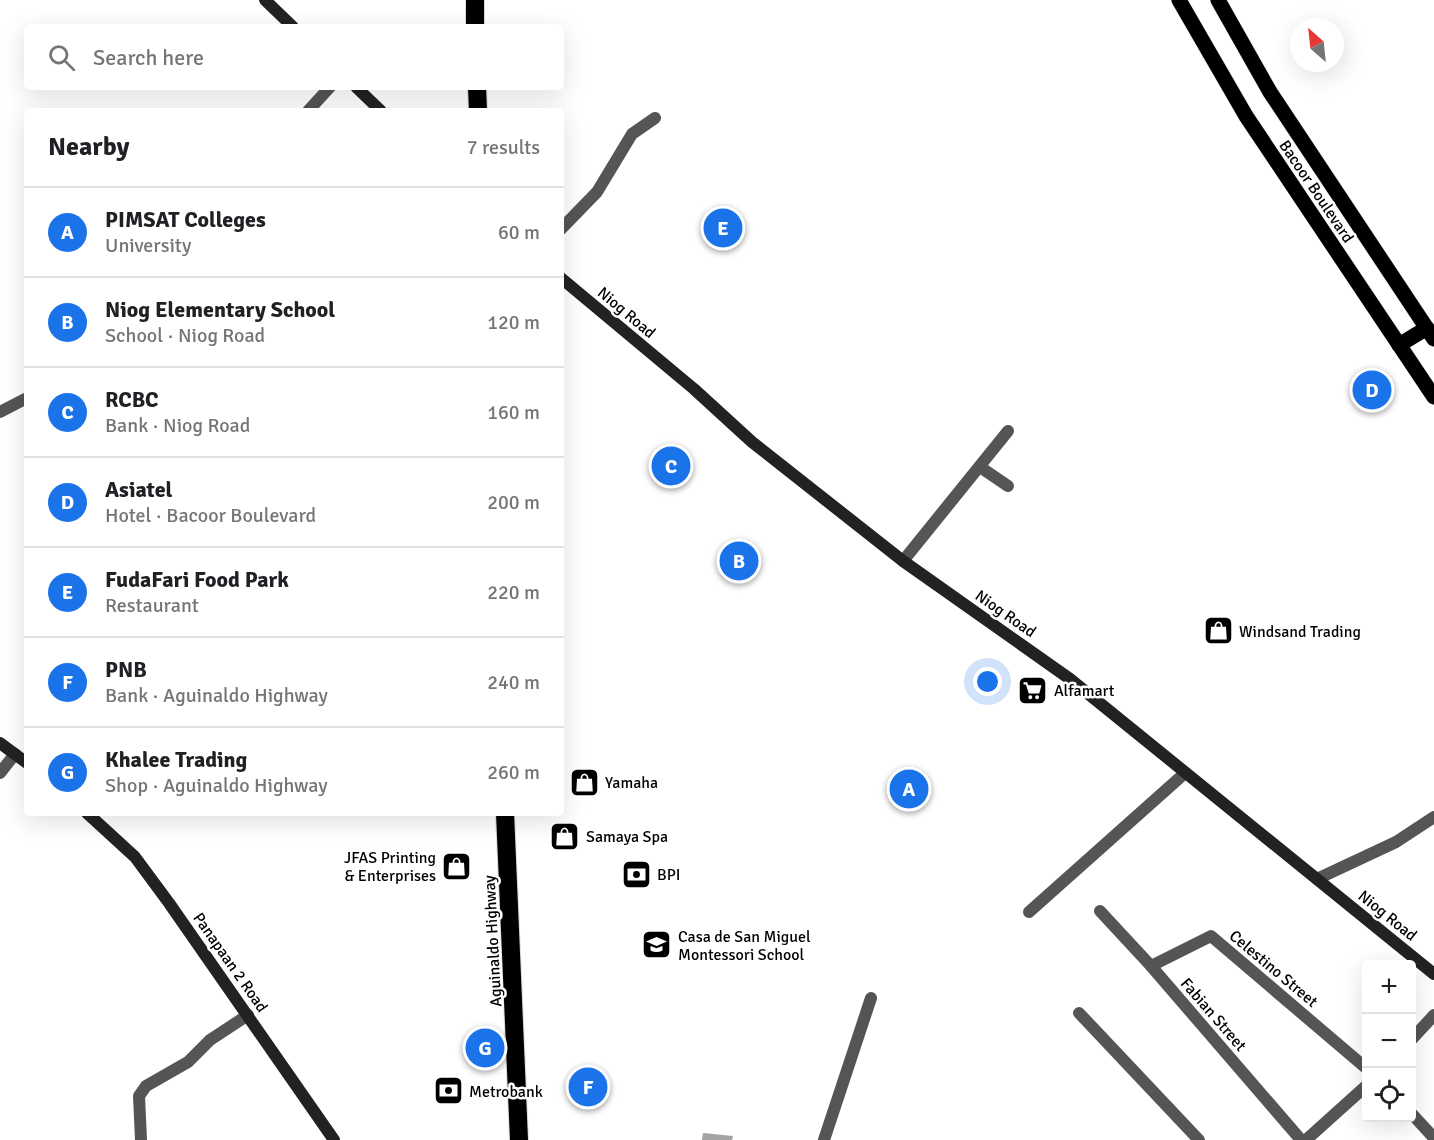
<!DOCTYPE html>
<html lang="en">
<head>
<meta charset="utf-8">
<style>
	body { margin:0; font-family:Signika,sans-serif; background:#f2f2f2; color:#202124 }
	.controls { position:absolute; right:18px; bottom:18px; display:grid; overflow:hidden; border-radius:6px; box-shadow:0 6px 24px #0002 }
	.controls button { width:54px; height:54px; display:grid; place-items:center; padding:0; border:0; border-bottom:2px solid #e0e0e0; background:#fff; color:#202124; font:30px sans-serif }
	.compass { position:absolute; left:1290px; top:18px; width:54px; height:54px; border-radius:50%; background:#fff; box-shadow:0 6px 24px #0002; rotate:333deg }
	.you { position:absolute; left:988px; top:682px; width:21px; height:21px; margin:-15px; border:4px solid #fff; border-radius:50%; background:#1a73e8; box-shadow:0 0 0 9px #1a73e833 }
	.badge { display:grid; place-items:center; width:39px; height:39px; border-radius:50%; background:#1a73e8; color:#fff; font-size:20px; font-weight:700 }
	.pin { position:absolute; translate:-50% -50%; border:3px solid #fff; box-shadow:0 2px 6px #0006 }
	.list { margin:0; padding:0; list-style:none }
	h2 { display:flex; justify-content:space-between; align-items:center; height:78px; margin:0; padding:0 24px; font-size:26px }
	h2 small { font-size:20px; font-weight:400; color:#757577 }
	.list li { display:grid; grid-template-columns:39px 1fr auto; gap:18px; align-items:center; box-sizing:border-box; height:90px; padding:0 24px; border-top:2px solid #e0e0e0 }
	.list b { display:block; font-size:22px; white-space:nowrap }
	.list p { margin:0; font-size:20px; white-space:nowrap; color:#757577 }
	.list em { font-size:20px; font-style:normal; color:#757577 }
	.icon { flex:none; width:33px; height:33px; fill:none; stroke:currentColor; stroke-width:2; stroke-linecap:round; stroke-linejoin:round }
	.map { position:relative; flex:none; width:1434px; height:1140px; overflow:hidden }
	.search { position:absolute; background:#fff; box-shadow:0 6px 24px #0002; left:24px; top:24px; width:540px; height:66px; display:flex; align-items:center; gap:15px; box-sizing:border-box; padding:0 21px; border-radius:6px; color:#757577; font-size:22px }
	.panel { position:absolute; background:#fff; box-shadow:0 6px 24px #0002; left:24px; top:108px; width:540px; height:708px; border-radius:6px }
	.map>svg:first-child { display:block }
	.water { fill:#a3a3a3 }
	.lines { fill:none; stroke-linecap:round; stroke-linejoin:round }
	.primary-casing { stroke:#dbdbdb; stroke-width:16 }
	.highway-casing { stroke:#dbdbdb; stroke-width:20 }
	.street { stroke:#555; stroke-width:12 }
	.secondary { stroke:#222; stroke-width:12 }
	.primary { stroke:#000; stroke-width:15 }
	.highway { stroke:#000; stroke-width:18 }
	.labels { text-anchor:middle; stroke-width:5; stroke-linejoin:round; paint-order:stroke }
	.street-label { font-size:16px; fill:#000; stroke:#fff }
	.poi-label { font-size:16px; fill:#000; stroke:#fff; text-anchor:start }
</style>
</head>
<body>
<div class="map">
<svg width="1434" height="1140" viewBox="0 0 1434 1140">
	<rect width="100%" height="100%" fill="#fff"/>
	<polygon class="water" points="703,1133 733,1136 732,1140 702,1140"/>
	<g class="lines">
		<defs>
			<g id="primary">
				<polyline points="1179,0 1246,116 1434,397"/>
				<polyline points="1218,0 1270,92 1434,339"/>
				<polyline points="1399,345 1427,328"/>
			</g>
			<g id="highway">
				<polyline points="475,0 475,27"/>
				<polyline points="477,87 478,111"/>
				<polyline points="505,813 519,1140"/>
			</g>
		</defs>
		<use href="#primary" class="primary-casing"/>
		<use href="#highway" class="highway-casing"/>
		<g class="street">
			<polyline points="308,111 330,87"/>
			<polyline points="561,229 597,192 632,134 655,118"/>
			<polyline points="0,412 27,398"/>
			<polyline points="980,467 1008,486"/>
			<polyline points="903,561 1008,431"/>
			<polyline points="0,773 15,754"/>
			<polyline points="1317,879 1396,842 1434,817"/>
			<polyline points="1100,911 1151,966 1301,1140"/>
			<polyline points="1029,912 1185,773"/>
			<polyline points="1151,966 1211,936 1366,1068"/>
			<polyline points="1079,1013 1199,1140"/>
			<polyline points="1412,1039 1434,1015"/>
			<polyline points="1412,1114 1434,1138"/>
			<polyline points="141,1140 139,1096 146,1086 188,1062 210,1040 248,1015"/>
			<polyline points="824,1140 871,998"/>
			<polyline points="1306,1140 1366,1086"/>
		</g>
		<g class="secondary">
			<polyline points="265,0 293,27"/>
			<polyline points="356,87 381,111"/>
			<polyline points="561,278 694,389 752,442 903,561 1070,679 1434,974"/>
			<polyline points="0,743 27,763"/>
			<polyline points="87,813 135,857 169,903 334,1140"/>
		</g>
		<use href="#primary" class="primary"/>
		<use href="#highway" class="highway"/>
	</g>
	<defs>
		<symbol id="shop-square" viewBox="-11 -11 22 22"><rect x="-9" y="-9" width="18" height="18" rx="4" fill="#000" stroke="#fff"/><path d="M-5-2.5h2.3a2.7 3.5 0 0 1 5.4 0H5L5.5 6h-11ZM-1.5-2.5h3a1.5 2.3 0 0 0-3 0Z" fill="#fff"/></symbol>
		<symbol id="supermarket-square" viewBox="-11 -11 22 22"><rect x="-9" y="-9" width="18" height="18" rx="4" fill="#000" stroke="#fff"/><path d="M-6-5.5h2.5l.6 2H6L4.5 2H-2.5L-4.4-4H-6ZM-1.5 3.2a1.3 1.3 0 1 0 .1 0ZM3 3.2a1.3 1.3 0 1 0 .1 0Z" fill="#fff"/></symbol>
		<symbol id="bank-square" viewBox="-11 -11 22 22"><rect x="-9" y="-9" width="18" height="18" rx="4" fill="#000" stroke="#fff"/><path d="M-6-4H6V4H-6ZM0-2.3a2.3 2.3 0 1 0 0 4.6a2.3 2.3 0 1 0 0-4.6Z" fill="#fff"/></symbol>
		<symbol id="school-square" viewBox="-11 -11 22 22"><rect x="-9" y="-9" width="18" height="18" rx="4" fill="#000" stroke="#fff"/><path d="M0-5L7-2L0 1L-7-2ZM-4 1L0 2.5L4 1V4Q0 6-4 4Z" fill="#fff"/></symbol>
	</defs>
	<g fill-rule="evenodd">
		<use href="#shop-square" x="1202" y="614" width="33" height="33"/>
		<use href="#supermarket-square" x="1016" y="674" width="33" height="33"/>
		<use href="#shop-square" x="568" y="766" width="33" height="33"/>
		<use href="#shop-square" x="548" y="820" width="33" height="33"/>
		<use href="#shop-square" x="440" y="850" width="33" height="33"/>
		<use href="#bank-square" x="620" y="858" width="33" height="33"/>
		<use href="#school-square" x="640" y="928" width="33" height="33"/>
		<use href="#bank-square" x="432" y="1074" width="33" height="33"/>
	</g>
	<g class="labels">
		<g class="street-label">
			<text transform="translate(1317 191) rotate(56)" y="6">Bacoor Boulevard</text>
			<text transform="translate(627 312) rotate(40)" y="6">Niog Road</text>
			<text transform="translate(1006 613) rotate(35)" y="6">Niog Road</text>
			<text transform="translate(1388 915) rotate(39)" y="6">Niog Road</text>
			<text transform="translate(492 941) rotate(-93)" y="6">Aguinaldo Highway</text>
			<text transform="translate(231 962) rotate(55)" y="6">Panapaan 2 Road</text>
			<text transform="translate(1274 968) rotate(40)" y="6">Celestino Street</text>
			<text transform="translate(1214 1014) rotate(49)" y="6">Fabian Street</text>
		</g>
		<g class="poi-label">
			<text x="1239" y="637">Windsand Trading</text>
			<text x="1054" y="696">Alfamart</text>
			<text x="605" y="788">Yamaha</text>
			<text x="586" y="842">Samaya Spa</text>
			<text x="436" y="863" text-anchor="end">JFAS Printing<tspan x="436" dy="18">&amp; Enterprises</tspan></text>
			<text x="657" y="880">BPI</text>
			<text x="678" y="942">Casa de San Miguel<tspan x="678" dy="18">Montessori School</tspan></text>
			<text x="469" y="1097">Metrobank</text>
		</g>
	</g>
</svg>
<div class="controls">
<button>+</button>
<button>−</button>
<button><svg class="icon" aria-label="locate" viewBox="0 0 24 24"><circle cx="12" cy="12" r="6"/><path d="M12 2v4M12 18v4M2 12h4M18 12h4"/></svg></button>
</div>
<svg class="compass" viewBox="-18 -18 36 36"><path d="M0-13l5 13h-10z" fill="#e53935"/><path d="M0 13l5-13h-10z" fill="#757577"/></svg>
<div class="you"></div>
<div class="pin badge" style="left:909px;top:789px">A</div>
<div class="pin badge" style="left:739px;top:561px">B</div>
<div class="pin badge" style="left:671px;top:466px">C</div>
<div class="pin badge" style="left:1372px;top:390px">D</div>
<div class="pin badge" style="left:723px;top:228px">E</div>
<div class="pin badge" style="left:588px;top:1087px">F</div>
<div class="pin badge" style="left:485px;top:1048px">G</div>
<div class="search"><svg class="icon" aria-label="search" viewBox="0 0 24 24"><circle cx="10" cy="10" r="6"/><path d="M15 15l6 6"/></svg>Search here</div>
<section class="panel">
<h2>Nearby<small>7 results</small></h2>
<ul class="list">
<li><span class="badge">A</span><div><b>PIMSAT Colleges</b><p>University</p></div><em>60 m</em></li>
<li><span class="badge">B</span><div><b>Niog Elementary School</b><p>School · Niog Road</p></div><em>120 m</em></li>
<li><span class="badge">C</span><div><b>RCBC</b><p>Bank · Niog Road</p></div><em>160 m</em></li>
<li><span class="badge">D</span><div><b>Asiatel</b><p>Hotel · Bacoor Boulevard</p></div><em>200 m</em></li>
<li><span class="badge">E</span><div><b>FudaFari Food Park</b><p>Restaurant</p></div><em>220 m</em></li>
<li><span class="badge">F</span><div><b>PNB</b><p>Bank · Aguinaldo Highway</p></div><em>240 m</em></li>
<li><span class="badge">G</span><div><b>Khalee Trading</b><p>Shop · Aguinaldo Highway</p></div><em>260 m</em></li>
</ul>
</section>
</div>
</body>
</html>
